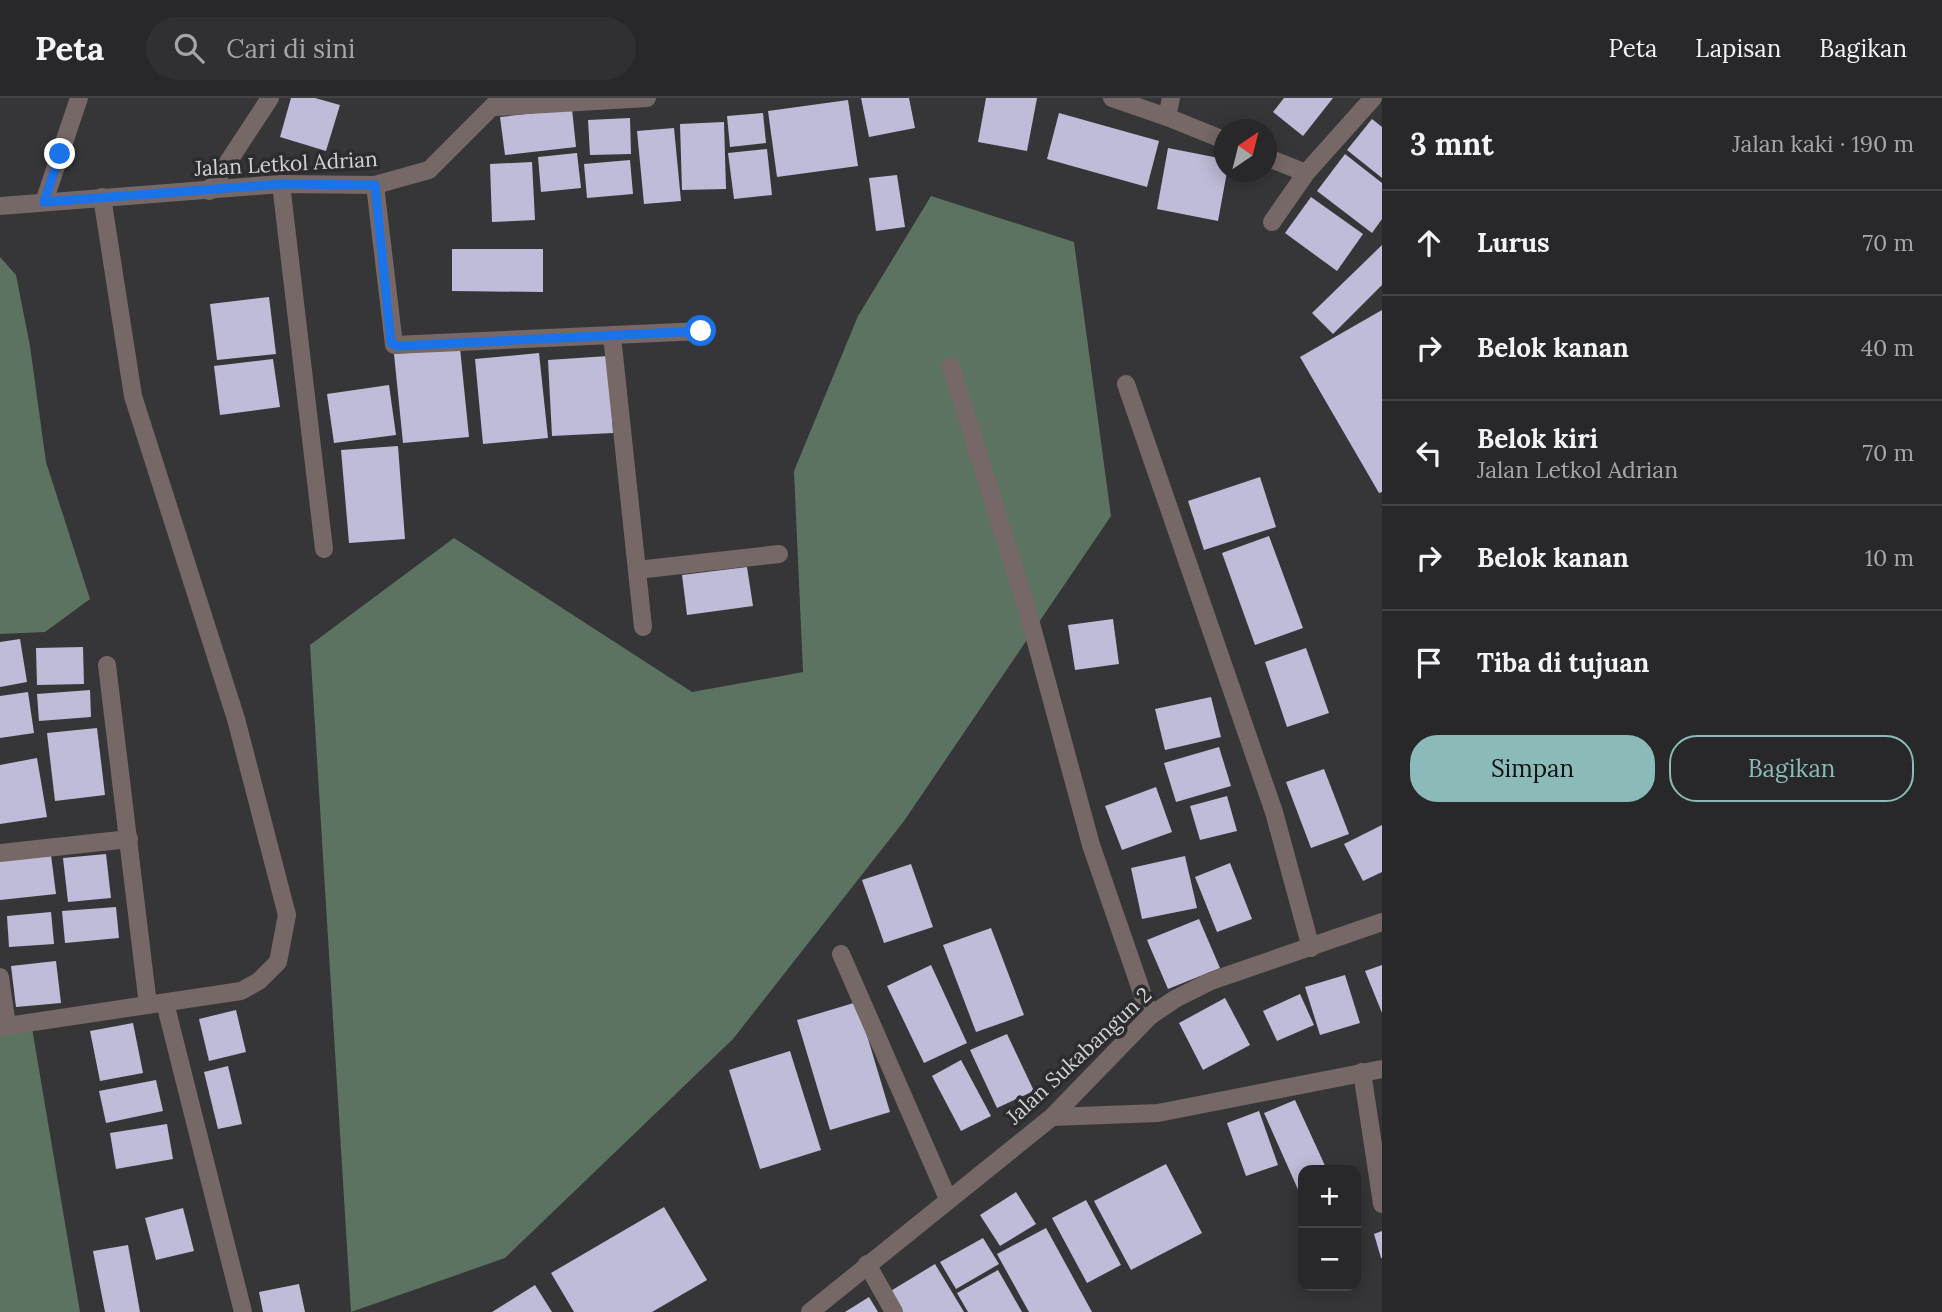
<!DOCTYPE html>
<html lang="id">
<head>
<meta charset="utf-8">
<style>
	body { margin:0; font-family:Lora,serif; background:#303032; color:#f1f3f6 }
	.controls { position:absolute; right:21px; bottom:21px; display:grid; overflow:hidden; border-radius:14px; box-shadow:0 4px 18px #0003 }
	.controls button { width:63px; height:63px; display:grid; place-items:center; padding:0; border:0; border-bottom:2px solid #444447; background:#28282a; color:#f1f3f6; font:35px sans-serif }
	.compass { position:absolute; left:1214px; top:21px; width:63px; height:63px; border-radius:50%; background:#28282a; box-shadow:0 4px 18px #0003; rotate:35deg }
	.stop { position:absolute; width:21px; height:21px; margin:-16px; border:5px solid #1a73e8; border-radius:50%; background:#fff }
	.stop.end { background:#1a73e8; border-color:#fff; box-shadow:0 2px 7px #0008 }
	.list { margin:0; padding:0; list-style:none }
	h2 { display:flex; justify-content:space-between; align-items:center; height:91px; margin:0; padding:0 28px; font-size:30px }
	h2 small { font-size:23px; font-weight:400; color:#a5a6a8 }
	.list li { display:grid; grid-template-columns:46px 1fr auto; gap:21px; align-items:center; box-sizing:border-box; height:105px; padding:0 28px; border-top:2px solid #444447 }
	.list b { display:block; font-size:26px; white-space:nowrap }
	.list p { margin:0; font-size:23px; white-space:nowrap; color:#a5a6a8 }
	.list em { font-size:23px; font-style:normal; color:#a5a6a8 }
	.actions { display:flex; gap:14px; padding:21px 28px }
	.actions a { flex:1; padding:16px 0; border:2px solid #8bbbb9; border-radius:28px; text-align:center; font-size:24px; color:#8bbbb9 }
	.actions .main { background:#8bbbb9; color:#111 }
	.icon { flex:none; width:38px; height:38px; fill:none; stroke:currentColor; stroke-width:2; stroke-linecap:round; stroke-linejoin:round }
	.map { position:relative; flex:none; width:1382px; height:1214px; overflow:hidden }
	header { display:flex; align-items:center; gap:42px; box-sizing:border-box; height:98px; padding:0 35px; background:#28282a; border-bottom:2px solid #444447 }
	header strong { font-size:33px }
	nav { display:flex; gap:38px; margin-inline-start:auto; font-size:24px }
	.search { width:490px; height:63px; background:#303032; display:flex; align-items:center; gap:18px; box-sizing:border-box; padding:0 24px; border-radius:38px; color:#a5a6a8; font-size:26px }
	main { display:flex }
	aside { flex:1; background:#28282a }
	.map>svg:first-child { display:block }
	.forest { fill:#5b7360 }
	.building { fill:#bfbcd9 }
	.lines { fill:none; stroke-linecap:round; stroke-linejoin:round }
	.minor { stroke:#766866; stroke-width:18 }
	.route { stroke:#1a73e8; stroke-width:9 }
	.labels { text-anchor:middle; stroke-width:7; stroke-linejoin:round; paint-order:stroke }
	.street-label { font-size:21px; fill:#d2d2d4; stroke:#2c2c2e }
</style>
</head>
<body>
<header>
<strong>Peta</strong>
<div class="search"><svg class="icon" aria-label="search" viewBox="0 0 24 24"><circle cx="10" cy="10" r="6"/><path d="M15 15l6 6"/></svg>Cari di sini</div>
<nav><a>Peta</a><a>Lapisan</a><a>Bagikan</a></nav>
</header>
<main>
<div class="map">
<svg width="1382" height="1214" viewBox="0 0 1382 1214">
	<rect width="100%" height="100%" fill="#363638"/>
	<g class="forest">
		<polygon points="931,98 1074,144 1111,418 904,723 733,941 505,1160 351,1214 310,547 454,440 692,594 803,574 794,373 858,218"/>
		<polygon points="0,159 16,177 30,248 46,364 90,501 45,534 0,536"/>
		<polygon points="32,930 80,1214 0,1214 0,937"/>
	</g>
	<g class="building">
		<polygon points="291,0 315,0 340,7 326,53 280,39"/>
		<polygon points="861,0 909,0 915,30 869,39"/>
		<polygon points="986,0 1037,0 1027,53 978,44"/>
		<polygon points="1284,0 1333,0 1303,38 1273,14"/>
		<polygon points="848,2 858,68 777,79 768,13"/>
		<polygon points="572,11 576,49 505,57 500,19"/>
		<polygon points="763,15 766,45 730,49 727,18"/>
		<polygon points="1059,15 1159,43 1147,89 1047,61"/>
		<polygon points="630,20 631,56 590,57 588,22"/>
		<polygon points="1372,21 1382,29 1382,80 1347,52"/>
		<polygon points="724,24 726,91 682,92 680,26"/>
		<polygon points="674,30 681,103 644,106 637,33"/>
		<polygon points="1168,50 1224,61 1224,74 1227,74 1218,123 1157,111"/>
		<polygon points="767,51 772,97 734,101 728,55"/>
		<polygon points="577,55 581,90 541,94 538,59"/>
		<polygon points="1345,56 1382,85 1382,121 1372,135 1317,93"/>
		<polygon points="630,62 633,96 587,100 584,66"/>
		<polygon points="532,64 535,122 492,124 490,66"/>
		<polygon points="897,77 905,129 876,133 869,80"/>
		<polygon points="1311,99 1363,136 1337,173 1285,135"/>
		<polygon points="1382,147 1382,187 1333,236 1312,215"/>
		<polygon points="452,151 543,151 543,194 452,193"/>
		<polygon points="269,199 276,256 217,262 210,206"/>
		<polygon points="1382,212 1382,394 1379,395 1300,259"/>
		<polygon points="460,250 469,339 403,345 394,256"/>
		<polygon points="539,255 548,340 483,346 475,261"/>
		<polygon points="608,258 613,335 552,338 548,262"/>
		<polygon points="273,261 280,309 220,317 214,268"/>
		<polygon points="389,287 396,337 334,345 327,296"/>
		<polygon points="398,348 405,441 349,445 341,352"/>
		<polygon points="1260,379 1276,429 1204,452 1188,403"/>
		<polygon points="1269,438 1303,530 1255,547 1222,455"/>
		<polygon points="747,469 753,508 687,517 682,477"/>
		<polygon points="1113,521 1119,566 1075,572 1068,527"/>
		<polygon points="20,541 27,584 0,589 0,544"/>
		<polygon points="83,549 84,586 37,587 36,550"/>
		<polygon points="1306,550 1329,615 1287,629 1265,564"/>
		<polygon points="90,592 91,619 39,623 37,596"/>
		<polygon points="28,594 34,635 0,640 0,598"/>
		<polygon points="1211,599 1221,639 1165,652 1155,611"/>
		<polygon points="97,630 105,697 55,703 47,635"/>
		<polygon points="1219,649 1231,688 1176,704 1164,665"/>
		<polygon points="37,660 47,719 0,726 0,667"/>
		<polygon points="1324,671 1349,736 1311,750 1286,684"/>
		<polygon points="1156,689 1172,734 1122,752 1105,708"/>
		<polygon points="1227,698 1237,733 1200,742 1190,708"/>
		<polygon points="1382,727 1382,774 1363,783 1344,746"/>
		<polygon points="106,756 111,800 68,804 63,760"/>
		<polygon points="51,757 56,796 0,802 0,763"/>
		<polygon points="1185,758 1197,810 1142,821 1131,770"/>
		<polygon points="1230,765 1252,821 1217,834 1195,779"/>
		<polygon points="911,766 933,829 884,845 862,782"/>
		<polygon points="116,809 119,840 65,845 62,813"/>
		<polygon points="51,814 54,846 9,849 7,818"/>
		<polygon points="1199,821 1220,870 1168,891 1147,842"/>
		<polygon points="991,830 1024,917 976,934 943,847"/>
		<polygon points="56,863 61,905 16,909 11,868"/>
		<polygon points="931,867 967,945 924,965 887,888"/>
		<polygon points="1382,867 1382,915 1365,873"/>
		<polygon points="1345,877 1360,925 1320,937 1305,889"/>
		<polygon points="1300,896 1314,927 1277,943 1263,913"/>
		<polygon points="1225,900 1250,947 1203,972 1179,925"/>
		<polygon points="857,904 890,1014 830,1032 797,922"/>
		<polygon points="236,912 246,954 209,963 199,921"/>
		<polygon points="133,925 143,975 100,983 90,933"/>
		<polygon points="1007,936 1034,993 997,1010 970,952"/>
		<polygon points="790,953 821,1052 760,1071 729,972"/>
		<polygon points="961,962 991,1018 961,1033 932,978"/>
		<polygon points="228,968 242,1026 218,1031 204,974"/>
		<polygon points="156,982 163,1013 106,1025 99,993"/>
		<polygon points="1295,1002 1327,1072 1303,1072 1303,1095 1300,1096 1264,1015"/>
		<polygon points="1259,1013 1278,1067 1246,1078 1227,1025"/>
		<polygon points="167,1026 173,1061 116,1071 110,1035"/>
		<polygon points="1166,1066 1202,1135 1131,1172 1094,1103"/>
		<polygon points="1016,1094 1036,1126 1000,1148 980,1117"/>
		<polygon points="1086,1102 1121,1167 1087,1185 1052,1120"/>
		<polygon points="664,1109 707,1182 652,1214 574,1214 551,1175"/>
		<polygon points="183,1110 194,1153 156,1162 145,1120"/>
		<polygon points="1046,1130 1092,1214 1029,1214 997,1156"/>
		<polygon points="1382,1133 1382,1160 1381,1160 1374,1136"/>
		<polygon points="983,1140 999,1166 956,1191 940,1164"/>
		<polygon points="128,1147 140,1214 105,1214 93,1153"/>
		<polygon points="935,1166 964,1214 902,1214 889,1194"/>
		<polygon points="998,1172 1022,1214 968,1214 957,1195"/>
		<polygon points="299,1186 305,1214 263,1214 259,1194"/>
		<polygon points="535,1187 552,1214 492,1214"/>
		<polygon points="869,1199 878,1214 845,1214"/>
	</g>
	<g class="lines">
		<g class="minor">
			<polyline points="1112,0 1167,19 1171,0"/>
			<polyline points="495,9 647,0"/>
			<polyline points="1167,19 1224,42"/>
			<polyline points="1266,59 1306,75"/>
			<polyline points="281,86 324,451"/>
			<polyline points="375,87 394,247 701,233"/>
			<polyline points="209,93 270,0"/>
			<polyline points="44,104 79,0"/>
			<polyline points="0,108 281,86 375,87 429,72 501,0"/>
			<polyline points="1272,124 1306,75 1373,0"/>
			<polyline points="612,238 643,529"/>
			<polyline points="951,268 1029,518 1091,747 1150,918"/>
			<polyline points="1126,286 1274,714 1311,850"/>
			<polyline points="637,472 779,456"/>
			<polyline points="107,567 148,907"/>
			<polyline points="0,755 129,741"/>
			<polyline points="841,856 948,1101"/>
			<polyline points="0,879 7,928"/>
			<polyline points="165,905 243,1214"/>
			<polyline points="0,929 241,893 259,883 278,864 287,817 236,621 133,298 102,99"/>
			<polyline points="1362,974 1382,1106"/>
			<polyline points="1052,1019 1158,1015 1382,971"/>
			<polyline points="867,1166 894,1214"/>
			<polyline points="810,1214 1052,1019 1150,918 1175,901 1211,883 1382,824"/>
		</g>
	</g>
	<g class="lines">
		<polyline class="route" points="60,56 44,104 281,86 375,87 391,245 398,248 701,233"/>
	</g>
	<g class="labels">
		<g class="street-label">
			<text transform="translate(286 66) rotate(-3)" y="7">Jalan Letkol Adrian</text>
			<text transform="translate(1079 958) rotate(-43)" y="7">Jalan Sukabangun 2</text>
		</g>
	</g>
</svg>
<div class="controls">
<button>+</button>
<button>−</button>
</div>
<svg class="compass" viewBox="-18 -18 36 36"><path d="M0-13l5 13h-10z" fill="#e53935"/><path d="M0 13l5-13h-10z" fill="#a5a6a8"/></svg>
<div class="stop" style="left:701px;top:233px"></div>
<div class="stop end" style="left:60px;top:56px"></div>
</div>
<aside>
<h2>3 mnt<small>Jalan kaki · 190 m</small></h2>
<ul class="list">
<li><svg class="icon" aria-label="ahead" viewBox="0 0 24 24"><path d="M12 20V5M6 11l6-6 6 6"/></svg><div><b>Lurus</b></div><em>70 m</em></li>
<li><svg class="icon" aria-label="right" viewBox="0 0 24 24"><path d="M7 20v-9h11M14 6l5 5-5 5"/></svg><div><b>Belok kanan</b></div><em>40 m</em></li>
<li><svg class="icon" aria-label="left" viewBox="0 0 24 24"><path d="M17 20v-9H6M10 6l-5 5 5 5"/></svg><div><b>Belok kiri</b><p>Jalan Letkol Adrian</p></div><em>70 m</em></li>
<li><svg class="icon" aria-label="right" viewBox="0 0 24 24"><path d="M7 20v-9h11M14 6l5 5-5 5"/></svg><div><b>Belok kanan</b></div><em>10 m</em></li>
<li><svg class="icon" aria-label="arrive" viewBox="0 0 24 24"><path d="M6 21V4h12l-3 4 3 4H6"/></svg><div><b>Tiba di tujuan</b></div></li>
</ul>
<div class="actions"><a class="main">Simpan</a><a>Bagikan</a></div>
</aside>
</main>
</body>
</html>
